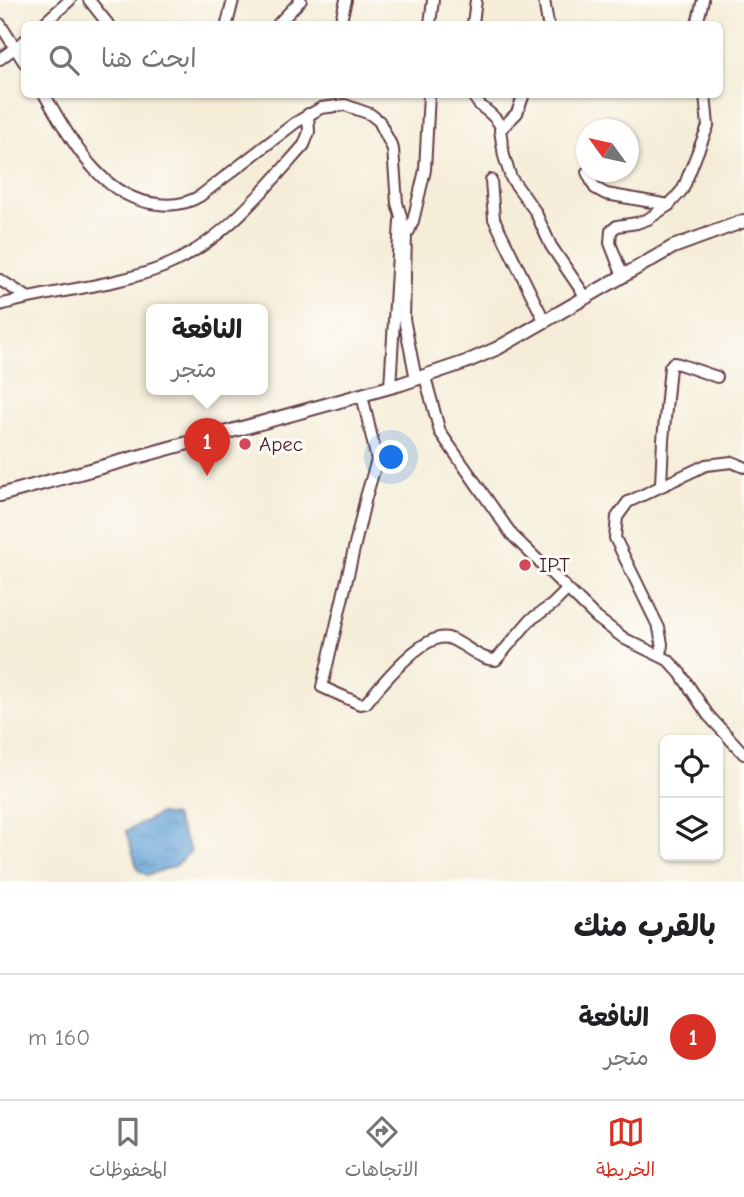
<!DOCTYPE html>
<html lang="ar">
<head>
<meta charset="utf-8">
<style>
	body { margin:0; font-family:"Comic Neue","Playpen Sans Arabic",sans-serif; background:#f6f6f6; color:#202124; direction:rtl }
	.controls { position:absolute; right:21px; bottom:21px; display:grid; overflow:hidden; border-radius:10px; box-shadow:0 2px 5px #0004 }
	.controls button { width:63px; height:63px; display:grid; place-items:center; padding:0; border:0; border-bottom:2px solid #e0e0e0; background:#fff; color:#202124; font:35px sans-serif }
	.compass { position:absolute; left:576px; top:119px; width:63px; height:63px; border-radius:50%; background:#fff; box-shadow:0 2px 5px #0004; rotate:303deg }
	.you { position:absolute; left:392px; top:458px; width:24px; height:24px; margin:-18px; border:5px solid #fff; border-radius:50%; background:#1a73e8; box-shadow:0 0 0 10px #1a73e833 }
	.badge { display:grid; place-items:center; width:46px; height:46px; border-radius:50%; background:#d93025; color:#fff; font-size:23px; font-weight:700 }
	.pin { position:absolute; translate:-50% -58px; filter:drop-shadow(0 2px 4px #0008) }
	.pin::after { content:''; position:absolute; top:37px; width:24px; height:21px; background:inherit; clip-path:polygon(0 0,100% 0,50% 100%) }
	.popup { position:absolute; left:146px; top:304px; width:122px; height:91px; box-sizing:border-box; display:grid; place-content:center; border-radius:10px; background:#fff; filter:drop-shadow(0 2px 5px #0005); font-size:23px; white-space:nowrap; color:#757577 }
	.popup b { font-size:26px; color:#202124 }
	.popup::after { content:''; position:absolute; left:50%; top:100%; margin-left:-14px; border:14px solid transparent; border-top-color:#fff }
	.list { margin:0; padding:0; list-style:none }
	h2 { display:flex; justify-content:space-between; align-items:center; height:91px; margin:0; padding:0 28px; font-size:30px }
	h2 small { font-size:23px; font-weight:400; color:#757577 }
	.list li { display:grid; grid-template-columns:46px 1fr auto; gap:21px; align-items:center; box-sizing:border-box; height:126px; padding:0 28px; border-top:2px solid #e0e0e0 }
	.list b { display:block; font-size:26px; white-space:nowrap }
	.list p { margin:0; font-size:23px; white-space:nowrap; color:#757577 }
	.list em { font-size:23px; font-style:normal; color:#757577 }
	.icon { flex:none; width:38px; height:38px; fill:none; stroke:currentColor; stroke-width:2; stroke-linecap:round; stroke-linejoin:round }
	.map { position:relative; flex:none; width:744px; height:882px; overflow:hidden; direction:ltr }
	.search { position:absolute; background:#fff; box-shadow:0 2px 5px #0004; left:21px; right:21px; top:21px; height:77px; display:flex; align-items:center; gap:18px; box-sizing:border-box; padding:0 24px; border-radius:10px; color:#757577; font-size:26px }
	.sheet { height:217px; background:#fff }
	nav { display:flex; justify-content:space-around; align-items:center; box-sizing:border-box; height:98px; border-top:2px solid #e0e0e0; background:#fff; font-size:19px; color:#757577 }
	nav a { display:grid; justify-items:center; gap:4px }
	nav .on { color:#d93025 }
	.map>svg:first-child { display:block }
	.water { fill:url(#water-ripples); stroke:#576080; stroke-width:2 }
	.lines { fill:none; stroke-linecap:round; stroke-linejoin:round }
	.minor-casing { stroke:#643e45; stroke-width:14 }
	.major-casing { stroke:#643e45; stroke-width:16 }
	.minor { stroke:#fff; stroke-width:10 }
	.major { stroke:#fff; stroke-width:12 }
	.poi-dot { fill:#d1495b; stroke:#fdfcf7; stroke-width:2.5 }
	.labels { text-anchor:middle; stroke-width:6; stroke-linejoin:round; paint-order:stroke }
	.poi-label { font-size:21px; fill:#4a1f2b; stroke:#fdfcf7; text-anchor:start }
</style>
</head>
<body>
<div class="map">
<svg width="744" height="882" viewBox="0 0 744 882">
	<defs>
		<pattern id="water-ripples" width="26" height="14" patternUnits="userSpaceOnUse" patternTransform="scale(1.75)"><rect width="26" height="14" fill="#64a1d5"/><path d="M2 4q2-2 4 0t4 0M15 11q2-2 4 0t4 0" fill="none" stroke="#5483ad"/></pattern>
	</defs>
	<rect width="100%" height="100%" fill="#fdfcf7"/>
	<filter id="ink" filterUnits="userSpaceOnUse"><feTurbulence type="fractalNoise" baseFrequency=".0143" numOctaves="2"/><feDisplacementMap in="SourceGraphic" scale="14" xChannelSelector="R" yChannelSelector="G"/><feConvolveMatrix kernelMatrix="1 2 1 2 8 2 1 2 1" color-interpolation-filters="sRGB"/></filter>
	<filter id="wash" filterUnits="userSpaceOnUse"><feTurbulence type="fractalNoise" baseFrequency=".00686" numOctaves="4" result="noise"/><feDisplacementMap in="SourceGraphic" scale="28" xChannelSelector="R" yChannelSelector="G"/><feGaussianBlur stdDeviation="1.57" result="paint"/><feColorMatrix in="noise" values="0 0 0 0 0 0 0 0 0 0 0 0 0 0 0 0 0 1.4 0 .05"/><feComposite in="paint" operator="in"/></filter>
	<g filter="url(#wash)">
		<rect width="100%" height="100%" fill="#f5edd8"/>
		<polygon class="water" points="159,814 174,816 191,851 175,866 147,875 138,870 126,831"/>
	</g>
	<g filter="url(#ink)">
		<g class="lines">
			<defs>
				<g id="minor">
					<polyline points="89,0 108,24"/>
					<polyline points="544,0 548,24"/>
					<polyline points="0,24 24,62"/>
					<polyline points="43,24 70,0"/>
					<polyline points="227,24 233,0"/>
					<polyline points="278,24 301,0"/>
					<polyline points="340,24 346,0"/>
					<polyline points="430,24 433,0"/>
					<polyline points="473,24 476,0"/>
					<polyline points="697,24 703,0"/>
					<polyline points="0,59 24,41"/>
					<path d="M 44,94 C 71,139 101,199 158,204 C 174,206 187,204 200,196 L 295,123 L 321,108 L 345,105 L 370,114 L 379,121 L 393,149 L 397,203 L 406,233 L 404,319 L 416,379"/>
					<path d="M 473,94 C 478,110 492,109 501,127"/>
					<polyline points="524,94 517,113 500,130 504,156 511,178 535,211 551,246 585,296"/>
					<polyline points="587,172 595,188 606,194 669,205"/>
					<polyline points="491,180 494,219 544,320"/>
					<polyline points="401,234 409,231 413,221 425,170 429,94"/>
					<polyline points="622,274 610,243 611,231 617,226 637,223 648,219 669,205 683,189 708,126 705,94"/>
					<polyline points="0,280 27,297"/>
					<path d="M 0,305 C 53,290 111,287 163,267 C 222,243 263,191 304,145 L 309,132 L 308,114"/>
					<polyline points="425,377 440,432 512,535 597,618 625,639 668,660 680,673 708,715 744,754"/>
					<polyline points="390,387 400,221"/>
					<path d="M 362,395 L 377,460 L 366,497 L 322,687 L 360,704 L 366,703 C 381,685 426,628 451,639 C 466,645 480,660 496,660 L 530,620 L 552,605 L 567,590"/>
					<polyline points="661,485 663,440 670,367 673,363 679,364 717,377"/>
					<polyline points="661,656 662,644 659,628 615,538 617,517 628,502 706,465 732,462 744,467"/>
				</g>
				<polyline id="major" points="0,495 401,384 466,362 498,348 673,247 744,221"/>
			</defs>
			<use href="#minor" class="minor-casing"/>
			<use href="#major" class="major-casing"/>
			<use href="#minor" class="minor"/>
			<use href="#major" class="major"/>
		</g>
	</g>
	<g class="poi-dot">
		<circle cx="245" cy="444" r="7"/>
		<circle cx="525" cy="565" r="7"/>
	</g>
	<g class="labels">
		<g class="poi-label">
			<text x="259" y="451">Apec</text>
			<text x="539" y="572">IPT</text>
		</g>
	</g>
</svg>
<div class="controls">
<button><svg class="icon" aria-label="locate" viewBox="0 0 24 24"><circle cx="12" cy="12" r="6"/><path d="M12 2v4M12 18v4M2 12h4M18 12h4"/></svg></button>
<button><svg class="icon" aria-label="layers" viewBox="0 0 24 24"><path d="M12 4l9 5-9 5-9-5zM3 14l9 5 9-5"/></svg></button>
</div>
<svg class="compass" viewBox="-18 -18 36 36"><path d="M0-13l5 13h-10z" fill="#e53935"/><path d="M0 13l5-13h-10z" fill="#757577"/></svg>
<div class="you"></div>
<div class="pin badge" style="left:207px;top:476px">1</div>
<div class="popup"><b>النافعة</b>متجر</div>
<div class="search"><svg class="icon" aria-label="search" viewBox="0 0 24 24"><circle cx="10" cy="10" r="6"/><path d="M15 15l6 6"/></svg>ابحث هنا</div>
</div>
<section class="sheet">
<h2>بالقرب منك<small></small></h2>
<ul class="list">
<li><span class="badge">1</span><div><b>النافعة</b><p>متجر</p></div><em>160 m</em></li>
</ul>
</section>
<nav>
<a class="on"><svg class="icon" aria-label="map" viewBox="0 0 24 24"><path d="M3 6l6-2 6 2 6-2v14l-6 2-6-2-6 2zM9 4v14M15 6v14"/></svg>الخريطة</a>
<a><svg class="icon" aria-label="directions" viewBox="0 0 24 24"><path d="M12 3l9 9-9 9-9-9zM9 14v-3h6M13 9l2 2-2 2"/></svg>الاتجاهات</a>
<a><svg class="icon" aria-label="saved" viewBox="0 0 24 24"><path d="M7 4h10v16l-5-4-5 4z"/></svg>المحفوظات</a>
</nav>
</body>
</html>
